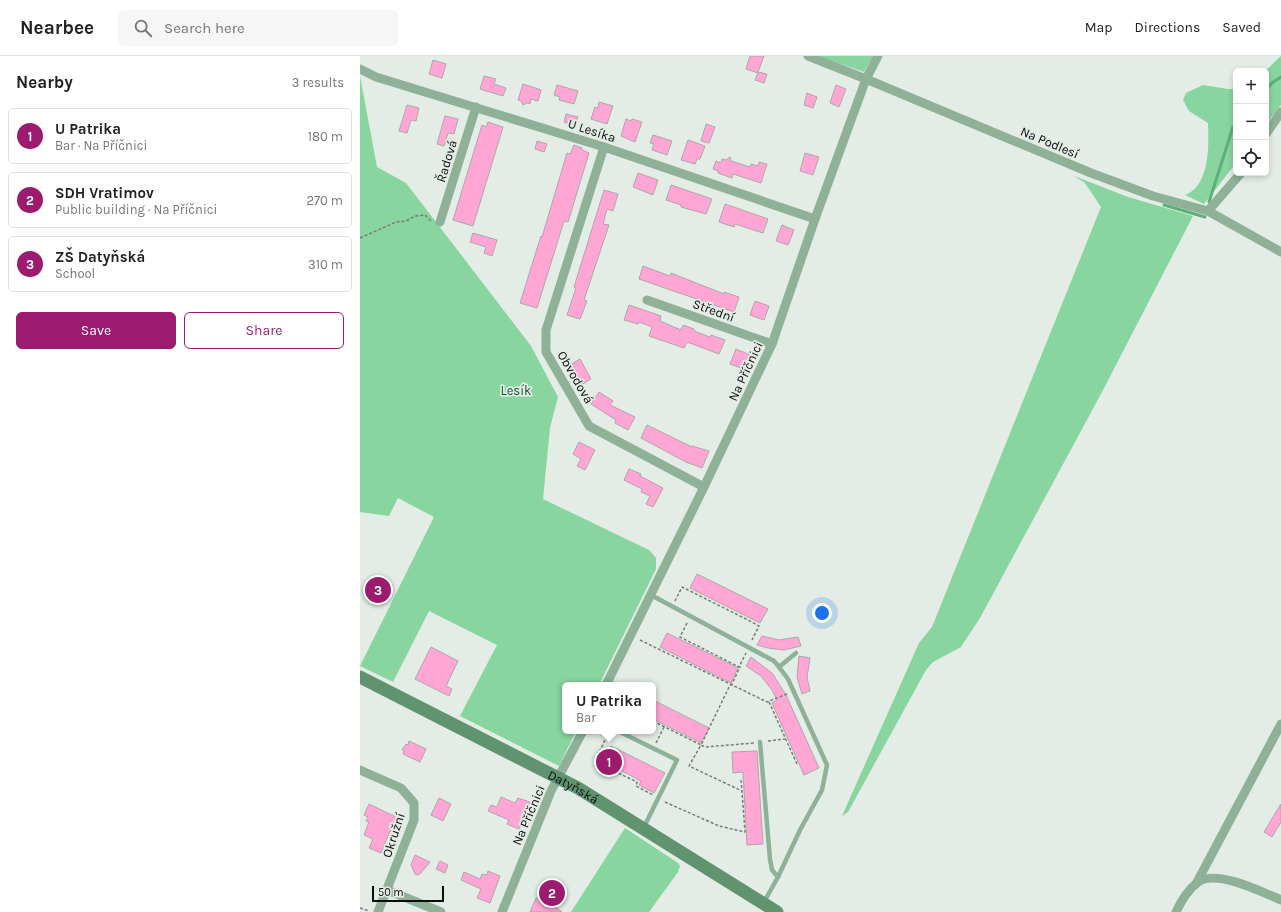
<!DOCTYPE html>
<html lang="en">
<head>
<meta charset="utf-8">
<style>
	body { margin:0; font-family:Karla,sans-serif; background:#f6f6f6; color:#222 }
	.controls { position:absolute; right:12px; top:12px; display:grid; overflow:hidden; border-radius:6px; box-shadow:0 2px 6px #0003 }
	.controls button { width:36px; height:36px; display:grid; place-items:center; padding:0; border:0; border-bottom:1px solid #e0e0e0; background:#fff; color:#222; font:20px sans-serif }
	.scale { position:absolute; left:12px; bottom:10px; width:72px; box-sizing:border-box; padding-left:4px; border:2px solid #0a0d0b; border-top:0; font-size:11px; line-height:14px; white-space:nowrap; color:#0a0d0b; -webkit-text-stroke:3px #e3ece5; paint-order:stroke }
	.you { position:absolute; left:462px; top:557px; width:14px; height:14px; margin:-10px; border:3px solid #fff; border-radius:50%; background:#1a73e8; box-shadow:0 0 0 6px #1a73e833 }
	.badge { display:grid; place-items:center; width:26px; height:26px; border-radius:50%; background:#9c1b6e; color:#fff; font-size:13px; font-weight:700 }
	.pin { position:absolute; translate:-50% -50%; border:2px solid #fff; box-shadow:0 1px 4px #0006 }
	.popup { position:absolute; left:202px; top:626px; width:94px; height:52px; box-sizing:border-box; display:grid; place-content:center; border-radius:6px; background:#fff; filter:drop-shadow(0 1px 3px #0005); font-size:13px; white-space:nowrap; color:#767676 }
	.popup b { font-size:15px; color:#222 }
	.popup::after { content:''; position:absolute; left:50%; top:100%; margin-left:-8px; border:8px solid transparent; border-top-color:#fff }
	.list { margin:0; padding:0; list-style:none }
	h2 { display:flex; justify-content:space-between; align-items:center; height:52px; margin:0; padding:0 16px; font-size:17px }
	h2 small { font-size:13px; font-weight:400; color:#767676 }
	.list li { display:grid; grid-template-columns:26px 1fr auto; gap:12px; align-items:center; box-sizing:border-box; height:56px; margin:0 8px 8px; padding:0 8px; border:1px solid #e0e0e0; border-radius:6px }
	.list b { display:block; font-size:15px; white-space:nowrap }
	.list p { margin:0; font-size:13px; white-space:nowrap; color:#767676 }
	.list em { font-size:13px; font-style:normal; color:#767676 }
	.actions { display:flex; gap:8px; padding:12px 16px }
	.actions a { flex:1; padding:9px 0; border:1px solid #9c1b6e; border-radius:6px; text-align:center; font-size:14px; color:#9c1b6e }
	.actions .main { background:#9c1b6e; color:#fff }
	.icon { flex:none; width:22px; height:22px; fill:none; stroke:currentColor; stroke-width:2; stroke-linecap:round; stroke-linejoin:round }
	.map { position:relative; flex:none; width:921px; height:856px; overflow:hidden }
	header { display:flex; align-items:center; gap:24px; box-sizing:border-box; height:56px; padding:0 20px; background:#fff; border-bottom:1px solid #e0e0e0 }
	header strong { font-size:19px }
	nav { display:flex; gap:22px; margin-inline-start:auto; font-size:14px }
	.search { width:280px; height:36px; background:#f6f6f6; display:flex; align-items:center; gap:10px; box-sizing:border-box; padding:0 14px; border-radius:6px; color:#767676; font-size:15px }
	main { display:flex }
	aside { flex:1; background:#fff }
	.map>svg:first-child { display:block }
	.green { fill:#88d59f }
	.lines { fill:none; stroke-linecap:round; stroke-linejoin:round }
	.stream { stroke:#5cb178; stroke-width:3 }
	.building { fill:#ffa6d5; stroke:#afa6aa }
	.path { stroke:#767c78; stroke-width:1.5; stroke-dasharray:3 2; stroke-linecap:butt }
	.service { stroke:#8eb197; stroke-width:4.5 }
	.minor { stroke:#8eb197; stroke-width:9 }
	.secondary { stroke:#5f946f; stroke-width:13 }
	.labels { text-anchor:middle; stroke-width:3.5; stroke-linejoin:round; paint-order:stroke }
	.street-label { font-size:13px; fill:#0a0d0b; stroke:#e3ece5 }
	.park-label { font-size:13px; fill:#11512c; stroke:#e3ece5 }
</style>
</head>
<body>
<header>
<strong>Nearbee</strong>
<div class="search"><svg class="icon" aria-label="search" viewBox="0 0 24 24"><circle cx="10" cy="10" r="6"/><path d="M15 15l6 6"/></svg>Search here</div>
<nav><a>Map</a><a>Directions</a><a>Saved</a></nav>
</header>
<main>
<aside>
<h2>Nearby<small>3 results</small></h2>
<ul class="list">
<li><span class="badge">1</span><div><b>U Patrika</b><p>Bar · Na Příčnici</p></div><em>180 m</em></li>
<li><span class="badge">2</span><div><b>SDH Vratimov</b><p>Public building · Na Příčnici</p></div><em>270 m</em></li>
<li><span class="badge">3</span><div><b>ZŠ Datyňská</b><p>School</p></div><em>310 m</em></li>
</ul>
<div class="actions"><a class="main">Save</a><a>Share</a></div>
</aside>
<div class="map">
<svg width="921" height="856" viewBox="0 0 921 856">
	<rect width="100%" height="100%" fill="#e3ece5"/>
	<g class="green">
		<polygon points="458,0 513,0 504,16"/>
		<polygon points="921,0 921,49 906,68 906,15 905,15"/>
		<polygon points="0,20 17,111 46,127 171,290 198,341 190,372 183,443 289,494 296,502 296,513 239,629 205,629 205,675 216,675 199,710 100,660 137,589 69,555 33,626 0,610 74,461 38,442 29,460 0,456"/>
		<path d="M 843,29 L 868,33 L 876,33 L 876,107 L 844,148 L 825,139 C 850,130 849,89 848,67 L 829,55 L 823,44 L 826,37 Z"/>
		<polygon points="714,120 768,141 833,160 742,336 620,562 601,591 573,606 566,614 488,756 482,760 559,587 572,571 741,151 725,127"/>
		<polygon points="265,772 318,807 320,810 318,816 289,856 211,856"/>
	</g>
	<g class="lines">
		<g class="stream">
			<polyline points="906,34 912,27 921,21"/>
			<polyline points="849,146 873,71 876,68"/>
			<polyline points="804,149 845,161"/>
		</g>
	</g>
	<g class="building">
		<polygon points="390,0 404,0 398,16 407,18 404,27 395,24 398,17 386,13"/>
		<polygon points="73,4 86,8 82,22 69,18"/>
		<polygon points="124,20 136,23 134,28 146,32 143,40 120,33"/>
		<polygon points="163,28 181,34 178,45 171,43 170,48 167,47 163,49 161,45 158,44"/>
		<polygon points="197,29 218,35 214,48 199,44 200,41 194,39"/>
		<polygon points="476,29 486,33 479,51 470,47"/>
		<polygon points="447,37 457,41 453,52 444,49"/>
		<polygon points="239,46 253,50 247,68 231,63 235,51 238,52"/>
		<polygon points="47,49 59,52 56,65 51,64 47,77 39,75"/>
		<polygon points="206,58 218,61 215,70 204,66"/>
		<polygon points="85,60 98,63 94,78 88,77 84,90 77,88"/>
		<polygon points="266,63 271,65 272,63 282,66 275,86 261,80"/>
		<polygon points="128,66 143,71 113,170 93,164 122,69 126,71"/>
		<polygon points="346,68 355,71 349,87 341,85"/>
		<polygon points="293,79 312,85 307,99 292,94 294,88 290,87"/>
		<polygon points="328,84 345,90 340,103 337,103 335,108 321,104"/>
		<polygon points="177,85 187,88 184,96 175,93"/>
		<polygon points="214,89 222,92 222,94 229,97 208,166 204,165 177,252 160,247 181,180 182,181 207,97 210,98"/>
		<polygon points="445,97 459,101 453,119 440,115"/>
		<polygon points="370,101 371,105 390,111 391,108 398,110 399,106 407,108 401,127 373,118 372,122 358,117 358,115 353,113 356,105 361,107 362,103 366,104"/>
		<polygon points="278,117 298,124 293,139 273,131"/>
		<polygon points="311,129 352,143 346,158 321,151 321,149 306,144"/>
		<polygon points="244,134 258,138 253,155 247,153 243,168 249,169 224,244 227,245 220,263 207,259 216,232 214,231"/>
		<polygon points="365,148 408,163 403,177 375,168 374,171 359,166"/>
		<polygon points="422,169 434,174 428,189 416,185"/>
		<polygon points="113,177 137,184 132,200 124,197 126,191 110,186"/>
		<polygon points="283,210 310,220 311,217 364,238 364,236 379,241 374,256 279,223"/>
		<polygon points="395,245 409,250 404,264 390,259"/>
		<polygon points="269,249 301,260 300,265 321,274 323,269 334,273 334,275 350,281 351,279 365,284 359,298 327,286 324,292 289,280 292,271 279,266 278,268 264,264"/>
		<polygon points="376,293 390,299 384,313 370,308"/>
		<polygon points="220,303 231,323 221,329 210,309"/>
		<polygon points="239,336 253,345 250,349 275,361 268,374 255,367 256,364 231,348"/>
		<polygon points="287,369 332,391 332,390 349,395 342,412 326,406 281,382"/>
		<polygon points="219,386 235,394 225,414 217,410 221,403 213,398"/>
		<polygon points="269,413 281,418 280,420 303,432 293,451 286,448 290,440 281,436 282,433 264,424"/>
		<polygon points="337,518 408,553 400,567 330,532"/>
		<polygon points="307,577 378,612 371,627 300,591"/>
		<polygon points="402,580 419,584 438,581 441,590 424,594 408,592 397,589"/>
		<polygon points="71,591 98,605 86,630 92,633 89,640 55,623"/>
		<polygon points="439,600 450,602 447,621 450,635 442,638 437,621"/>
		<polygon points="391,601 412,617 426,639 459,712 444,719 412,647 417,644 412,634 401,620 386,610"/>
		<polygon points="293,644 349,672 341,687 293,663"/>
		<polygon points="49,685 66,693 60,706 43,698 44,695 42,694 46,688 48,689"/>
		<polygon points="251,690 305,717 294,737 279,729 281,725 243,705"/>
		<polygon points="397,695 403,788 387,789 383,716 373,717 372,696"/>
		<polygon points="141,741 155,747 158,742 170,746 159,773 147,768 149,764 128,755 131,749 137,751"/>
		<polygon points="79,742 91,748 83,765 71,759"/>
		<polygon points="9,748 42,764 35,777 30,775 21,797 9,792 13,783 4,779 9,766 6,765 8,761 4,759"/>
		<polygon points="921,748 921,766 912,781 904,776"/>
		<polygon points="55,799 70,806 60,818 58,819 55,818 51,809"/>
		<polygon points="80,805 88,809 85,817 76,813"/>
		<polygon points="128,815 140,820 130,847 117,842 121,833 101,824 104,816 120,823 122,818 127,819"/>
		<polygon points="189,825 203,832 194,850 202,856 170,856 176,842 180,844"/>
	</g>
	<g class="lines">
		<g class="path">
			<polyline points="0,182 36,166 46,165 55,160 65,159 71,165"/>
			<polyline points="315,545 322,531 388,564 399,570 392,584"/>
			<polyline points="327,567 320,581 379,611 386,597"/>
			<polyline points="280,584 407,646 427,638"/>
			<polyline points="371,630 380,611 379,611"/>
			<polyline points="409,646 437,708"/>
			<polyline points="293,665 341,689 370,629"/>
			<polyline points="249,675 235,706 277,726 276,730 293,739"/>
			<polyline points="408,685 425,683"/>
			<polyline points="296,687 304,671"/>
			<polyline points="381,724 382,735"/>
			<polyline points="305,746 359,770 385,776 382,735 329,710 341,689 345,691 394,687"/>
			<polyline points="0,852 9,855"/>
		</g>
		<g class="service">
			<polyline points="291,539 414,605 419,611 428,623 467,709 462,734 440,774 418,821 404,846"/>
			<polyline points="419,611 436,597"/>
			<polyline points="258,675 317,704 284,771"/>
			<polyline points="400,686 410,803 412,814 418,821"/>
		</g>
		<g class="minor">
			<polyline points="448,0 506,23 731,117 793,140 848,155 921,196"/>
			<polyline points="0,13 16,21 244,91 455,163"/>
			<polyline points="906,78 921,56"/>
			<polyline points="244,91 186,274 186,296 229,370 344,431"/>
			<polyline points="848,155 881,117"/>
			<polyline points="80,166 116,51"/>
			<polyline points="287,244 412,288"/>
			<polyline points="246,629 344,431 412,288 455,163 506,23 518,0"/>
			<polyline points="0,714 41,732 54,747 54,764 18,856"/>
			<polyline points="836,828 921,668"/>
			<polyline points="27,834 81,856"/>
			<polyline points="142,856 191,735 223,675"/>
			<path d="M 816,856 C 821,845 828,834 838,826 C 857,813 902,836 921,844"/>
		</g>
		<path class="secondary" id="s1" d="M 0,621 L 218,732 L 417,856"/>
	</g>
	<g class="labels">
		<g class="street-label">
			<text transform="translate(232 74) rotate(18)" y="5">U Lesíka</text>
			<text transform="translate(690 86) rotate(23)" y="5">Na Podlesí</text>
			<text transform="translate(86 105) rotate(-73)" y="5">Řadová</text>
			<text transform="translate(354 254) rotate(20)" y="5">Střední</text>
			<text transform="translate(385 315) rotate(-65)" y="5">Na Příčnici</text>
			<text transform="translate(216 321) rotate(60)" y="5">Obvodová</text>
			<text dy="5" stroke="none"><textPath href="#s1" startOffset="240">Datyňská</textPath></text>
			<text transform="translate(168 759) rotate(-67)" y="5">Na Příčnici</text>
			<text transform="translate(33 779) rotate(-72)" y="5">Okružní</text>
		</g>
		<g class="park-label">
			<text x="156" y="339">Lesík</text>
		</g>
	</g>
</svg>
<div class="controls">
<button>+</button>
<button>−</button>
<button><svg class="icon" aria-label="locate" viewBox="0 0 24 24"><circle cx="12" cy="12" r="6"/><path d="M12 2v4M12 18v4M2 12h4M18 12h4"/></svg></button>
</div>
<div class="scale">50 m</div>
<div class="you"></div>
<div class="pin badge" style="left:249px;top:706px">1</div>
<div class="popup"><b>U Patrika</b>Bar</div>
<div class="pin badge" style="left:192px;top:837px">2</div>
<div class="pin badge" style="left:18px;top:534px">3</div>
</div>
</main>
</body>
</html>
